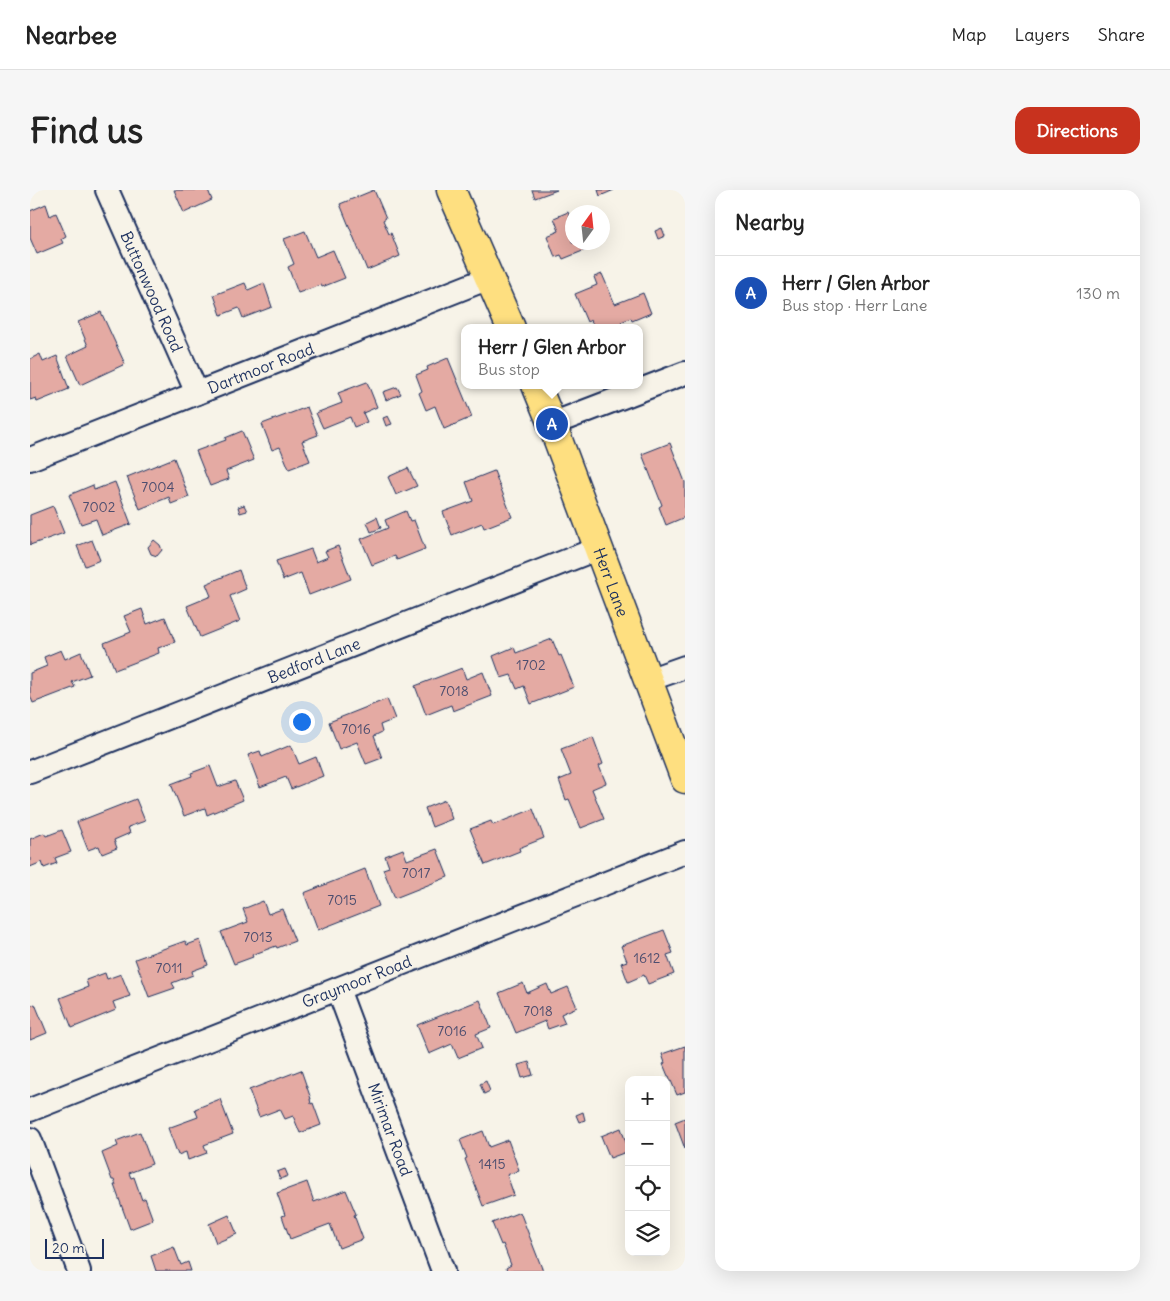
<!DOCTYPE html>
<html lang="en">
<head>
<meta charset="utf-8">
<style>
	body { margin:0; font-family:Delius,sans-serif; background:#f6f6f6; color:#222 }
	.controls { position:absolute; right:15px; bottom:15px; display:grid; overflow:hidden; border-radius:10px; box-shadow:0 5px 20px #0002 }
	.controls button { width:45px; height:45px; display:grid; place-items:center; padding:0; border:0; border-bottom:1px solid #e0e0e0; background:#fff; color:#222; font:25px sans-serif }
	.compass { position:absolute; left:535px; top:15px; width:45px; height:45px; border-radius:50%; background:#fff; box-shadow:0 5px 20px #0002; rotate:15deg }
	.scale { position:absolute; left:15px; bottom:12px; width:59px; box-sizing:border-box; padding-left:5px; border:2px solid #1b2f5e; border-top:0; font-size:14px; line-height:18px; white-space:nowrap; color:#1b2f5e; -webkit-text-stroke:4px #f7f3e8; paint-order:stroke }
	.you { position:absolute; left:271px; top:531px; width:18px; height:18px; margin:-12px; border:4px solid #fff; border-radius:50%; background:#1a73e8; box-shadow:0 0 0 8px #1a73e833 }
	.badge { display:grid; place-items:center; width:32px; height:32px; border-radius:50%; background:#c8321e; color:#fff; font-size:16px; font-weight:700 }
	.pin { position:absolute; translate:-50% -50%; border:2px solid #fff; box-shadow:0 1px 5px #0006 }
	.popup { position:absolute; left:431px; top:134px; width:182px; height:65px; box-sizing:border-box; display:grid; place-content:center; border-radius:10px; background:#fff; filter:drop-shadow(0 1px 4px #0005); font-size:16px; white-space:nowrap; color:#767676 }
	.popup b { font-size:19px; color:#222 }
	.popup::after { content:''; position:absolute; left:50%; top:100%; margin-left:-10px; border:10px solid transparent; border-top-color:#fff }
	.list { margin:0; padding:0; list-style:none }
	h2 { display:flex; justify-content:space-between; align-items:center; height:65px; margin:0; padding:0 20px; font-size:21px }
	h2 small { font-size:16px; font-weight:400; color:#767676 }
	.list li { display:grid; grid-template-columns:32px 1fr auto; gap:15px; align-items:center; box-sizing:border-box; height:75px; padding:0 20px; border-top:1px solid #e0e0e0 }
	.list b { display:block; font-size:19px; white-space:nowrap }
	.list p { margin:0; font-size:16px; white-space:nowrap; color:#767676 }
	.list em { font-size:16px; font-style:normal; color:#767676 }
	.icon { flex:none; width:28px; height:28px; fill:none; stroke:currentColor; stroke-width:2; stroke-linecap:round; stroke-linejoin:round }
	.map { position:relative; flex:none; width:655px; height:1081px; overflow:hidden; border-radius:15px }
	header { display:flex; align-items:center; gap:30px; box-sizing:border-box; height:70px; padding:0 25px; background:#fff; border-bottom:1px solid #e0e0e0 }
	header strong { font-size:24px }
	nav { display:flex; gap:28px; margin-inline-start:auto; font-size:18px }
	.intro { display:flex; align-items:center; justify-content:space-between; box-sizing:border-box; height:120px; padding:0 30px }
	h1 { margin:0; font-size:35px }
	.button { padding:12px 22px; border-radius:15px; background:#c8321e; color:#fff; font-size:18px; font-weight:700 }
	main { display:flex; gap:30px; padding:0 30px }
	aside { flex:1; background:#fff; border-radius:15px; box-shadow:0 5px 20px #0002 }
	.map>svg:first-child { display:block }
	.building { fill:#e4aaa3; stroke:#1b2f5e }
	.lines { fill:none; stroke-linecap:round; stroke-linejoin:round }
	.minor-casing { stroke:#1b2f5e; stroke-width:26 }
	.major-casing { stroke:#1b2f5e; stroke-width:31 }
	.minor { stroke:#f7f3e8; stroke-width:22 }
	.major { stroke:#fedf80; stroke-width:28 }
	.labels { text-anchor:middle; stroke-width:4; stroke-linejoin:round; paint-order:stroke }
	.number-label { font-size:14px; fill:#4d4e6f }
	.street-label { font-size:16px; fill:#1b2f5e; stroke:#f7f3e8 }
</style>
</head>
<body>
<header>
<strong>Nearbee</strong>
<nav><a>Map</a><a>Layers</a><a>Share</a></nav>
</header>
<div class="intro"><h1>Find us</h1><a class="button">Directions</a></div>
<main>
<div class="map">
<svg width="655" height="1081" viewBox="0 0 655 1081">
	<rect width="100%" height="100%" fill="#f7f3e8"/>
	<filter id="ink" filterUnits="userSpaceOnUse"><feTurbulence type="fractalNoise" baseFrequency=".02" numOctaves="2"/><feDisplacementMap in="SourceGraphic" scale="10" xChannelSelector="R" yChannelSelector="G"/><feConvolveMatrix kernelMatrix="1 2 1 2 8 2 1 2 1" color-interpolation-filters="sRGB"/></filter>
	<g filter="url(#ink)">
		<g class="building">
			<polygon points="144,0 178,0 182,10 154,23"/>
			<polygon points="344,0 356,28 353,30 359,44 361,43 370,66 337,80 310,14"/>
			<polygon points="502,0 527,0 505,8"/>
			<polygon points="568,0 584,0 570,6"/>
			<polygon points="16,14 20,26 26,23 36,46 31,49 33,53 7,64 0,48 0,21"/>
			<polygon points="538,22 542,34 542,52 570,52 570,54 533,69 531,65 525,67 517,46 529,41 524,28"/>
			<polygon points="632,38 635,46 628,49 625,41"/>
			<polygon points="275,41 286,67 303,60 315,88 292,97 291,95 268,103 258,77 264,74 254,49"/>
			<polygon points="572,84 585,114 613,103 621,123 602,131 601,128 591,132 593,137 591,138 564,138 561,130 557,132 545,104 567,95 564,87"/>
			<polygon points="215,93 218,100 234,93 242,117 213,128 209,118 191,125 184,105"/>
			<polygon points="71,122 95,174 50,195 37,166 58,156 48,132"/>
			<polygon points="10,164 13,172 27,166 39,199 7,212 6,208 0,210 0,169"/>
			<polygon points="418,168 442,227 414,239 405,216 396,220 389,203 392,201 386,185 398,180 397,177"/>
			<polygon points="337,192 347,217 333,223 337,232 324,237 320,227 293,238 286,223 312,213 308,203"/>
			<polygon points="367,197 371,204 356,210 353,202"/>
			<polygon points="277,217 288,245 272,251 280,271 259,279 250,257 242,260 232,234"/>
			<polygon points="358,226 362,234 356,236 353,228"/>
			<polygon points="212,241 224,270 196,281 199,289 180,296 166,261 196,250 195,248"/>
			<polygon points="640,253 655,292 655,327 636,335 629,317 632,315 612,264"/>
			<polygon points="144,268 159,307 141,314 139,307 110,319 97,287"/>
			<polygon points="378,278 387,296 366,305 358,287"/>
			<polygon points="464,281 482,327 454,338 452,333 422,345 413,322 443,311 436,292"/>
			<polygon points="85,292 101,334 72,345 66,329 51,334 39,305 63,295 64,300"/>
			<polygon points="214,315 217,321 210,323 208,317"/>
			<polygon points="23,316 34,343 0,355 0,325"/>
			<polygon points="376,321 380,331 384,330 395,359 367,370 365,366 342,375 331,349 358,338 355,330"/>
			<polygon points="347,327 351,338 341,342 337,332"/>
			<polygon points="62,350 70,370 55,376 47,356"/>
			<polygon points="124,350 130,355 132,360 127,366 121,364 118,357"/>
			<polygon points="308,356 321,389 279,405 271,383 253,390 246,371 281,359 286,372 298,367 295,361"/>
			<polygon points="209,380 216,399 200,406 210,431 170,447 157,416 181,406 176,394"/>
			<polygon points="112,419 117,434 135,427 145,452 128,458 129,463 85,480 74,453 101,442 94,426"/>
			<polygon points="522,449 529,466 531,465 544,497 501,514 494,496 487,499 481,485 471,488 463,466 484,457 486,463"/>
			<polygon points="31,460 35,469 51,462 60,485 42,492 45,497 3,513 0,505 0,483 17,476 14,467"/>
			<polygon points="432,478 436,489 453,482 462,506 423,521 421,515 396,525 385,496"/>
			<polygon points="357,509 365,529 350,535 352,542 344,546 352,568 336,574 327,552 309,559 299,532"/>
			<polygon points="563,547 573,574 569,576 576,593 562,599 574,629 551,638 539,609 536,610 529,590 541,585 531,559"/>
			<polygon points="261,555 269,574 286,567 293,586 261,599 256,587 230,597 218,565 230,561 232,567"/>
			<polygon points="180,576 188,597 205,591 213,610 177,625 175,618 154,626 141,594 162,586 161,583"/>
			<polygon points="106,609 115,631 98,637 100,643 84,650 87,658 72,664 69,656 58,660 47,632"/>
			<polygon points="415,610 422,629 402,637 395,618"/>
			<polygon points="503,619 514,648 489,658 490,661 455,675 440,639 461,631 463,635"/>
			<polygon points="32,640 41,662 25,668 27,673 14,678 12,672 0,677 0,649 14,643 16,646"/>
			<polygon points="373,659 377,670 407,659 418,687 365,708 353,679 359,677 355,666"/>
			<polygon points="335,679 349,716 288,740 274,703"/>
			<polygon points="233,711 238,724 252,719 265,751 247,758 246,756 222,765 223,767 204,774 191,742 218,732 213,719"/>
			<polygon points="634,740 643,763 637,765 644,784 618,794 614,785 598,792 591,773 597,771 591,756"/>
			<polygon points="170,750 178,775 162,781 163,785 142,793 145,798 119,807 105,769 155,751 157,755"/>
			<polygon points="75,783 77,789 91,784 100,806 83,812 86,820 42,838 30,808 58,797 56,790"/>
			<polygon points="493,793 497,803 517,794 521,804 538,797 547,817 531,824 535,833 518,839 515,831 486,843 469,803"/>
			<polygon points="450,810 461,838 446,844 452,858 428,868 422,854 399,864 387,835"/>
			<polygon points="5,814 17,843 0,850 0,816"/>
			<polygon points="655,856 655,902 647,905 639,886 638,886 633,874 635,873 632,864"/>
			<polygon points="499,872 503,885 492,888 488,875"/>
			<polygon points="271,880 281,909 280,909 281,914 283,913 291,935 270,943 263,926 255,929 250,919 229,927 219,900"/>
			<polygon points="456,891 460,901 454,904 450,894"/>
			<polygon points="190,909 203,944 174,955 177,963 158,970 156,962 148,965 138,938 168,927 165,919"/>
			<polygon points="553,922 555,930 549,932 546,925"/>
			<polygon points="655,928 655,959 645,932"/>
			<polygon points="591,938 599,961 580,968 571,946"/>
			<polygon points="453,941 459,957 478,950 489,980 477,985 484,1005 453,1016 435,969 437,968 430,950"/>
			<polygon points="110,942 122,974 99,983 101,988 104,987 112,1010 115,1008 123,1030 100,1039 84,995 86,995 84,990 82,990 72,963 88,956 86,951"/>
			<polygon points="255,979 258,986 250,989 247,982"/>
			<polygon points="277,992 284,1012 316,1000 326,1024 324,1025 333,1049 309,1058 300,1034 260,1049 252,1026 255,1025 247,1003"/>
			<polygon points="490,1022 513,1081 477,1081 476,1078 481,1075 473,1054 471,1055 462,1033"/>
			<polygon points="199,1025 207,1044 186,1053 179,1034"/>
			<polygon points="144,1057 151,1075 158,1072 161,1081 126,1081 121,1066"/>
		</g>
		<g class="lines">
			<defs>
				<g id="minor">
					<path id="s1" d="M 77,0 L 167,203"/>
					<polyline points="522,234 655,183"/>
					<path id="s2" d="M 0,269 L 459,88"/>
					<polyline points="618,490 655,477"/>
					<path id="s3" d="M 0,582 L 569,358"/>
					<path id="s4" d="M 308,799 L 413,1081"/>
					<path id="s5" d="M 0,920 L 655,662"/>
					<polyline points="0,949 49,1081"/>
				</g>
				<g id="major">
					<polyline points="421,0 481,138"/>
					<path id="s6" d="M 506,195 L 522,234 L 655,589"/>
				</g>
			</defs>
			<use href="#minor" class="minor-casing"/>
			<use href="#major" class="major-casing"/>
			<use href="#minor" class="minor"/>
			<use href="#major" class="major"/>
		</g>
	</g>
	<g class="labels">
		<g class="number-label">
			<text x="128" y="302">7004</text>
			<text x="69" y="322">7002</text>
			<text x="501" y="480">1702</text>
			<text x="424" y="506">7018</text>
			<text x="326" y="544">7016</text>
			<text x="386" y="688">7017</text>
			<text x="312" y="715">7015</text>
			<text x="228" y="752">7013</text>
			<text x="617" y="773">1612</text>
			<text x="139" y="783">7011</text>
			<text x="508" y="826">7018</text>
			<text x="422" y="846">7016</text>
			<text x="462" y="979">1415</text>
		</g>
		<g class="street-label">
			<text dy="6" stroke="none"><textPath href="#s1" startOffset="111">Buttonwood Road</textPath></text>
			<text dy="6" stroke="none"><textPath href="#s2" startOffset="248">Dartmoor Road</textPath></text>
			<text dy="6" stroke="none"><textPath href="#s6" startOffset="211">Herr Lane</textPath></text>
			<text dy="6" stroke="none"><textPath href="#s3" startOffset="305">Bedford Lane</textPath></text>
			<text dy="6" stroke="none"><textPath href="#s5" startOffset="351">Graymoor Road</textPath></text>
			<text dy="6" stroke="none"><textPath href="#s4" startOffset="150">Mirimar Road</textPath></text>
		</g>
	</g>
</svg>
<div class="controls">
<button>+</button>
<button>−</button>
<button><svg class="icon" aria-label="locate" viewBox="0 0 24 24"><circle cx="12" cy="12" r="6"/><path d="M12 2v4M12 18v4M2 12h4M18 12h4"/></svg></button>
<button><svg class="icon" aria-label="layers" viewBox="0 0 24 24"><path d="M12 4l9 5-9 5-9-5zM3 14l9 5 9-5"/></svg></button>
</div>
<svg class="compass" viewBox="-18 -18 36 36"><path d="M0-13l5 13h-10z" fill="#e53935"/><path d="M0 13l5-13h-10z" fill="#767676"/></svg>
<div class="scale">20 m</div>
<div class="you"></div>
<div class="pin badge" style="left:522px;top:234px;background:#1a4fb4">A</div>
<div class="popup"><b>Herr / Glen Arbor</b>Bus stop</div>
</div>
<aside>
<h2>Nearby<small></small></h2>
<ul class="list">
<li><span class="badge" style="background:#1a4fb4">A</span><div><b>Herr / Glen Arbor</b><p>Bus stop · Herr Lane</p></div><em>130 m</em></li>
</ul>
</aside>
</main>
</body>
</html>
